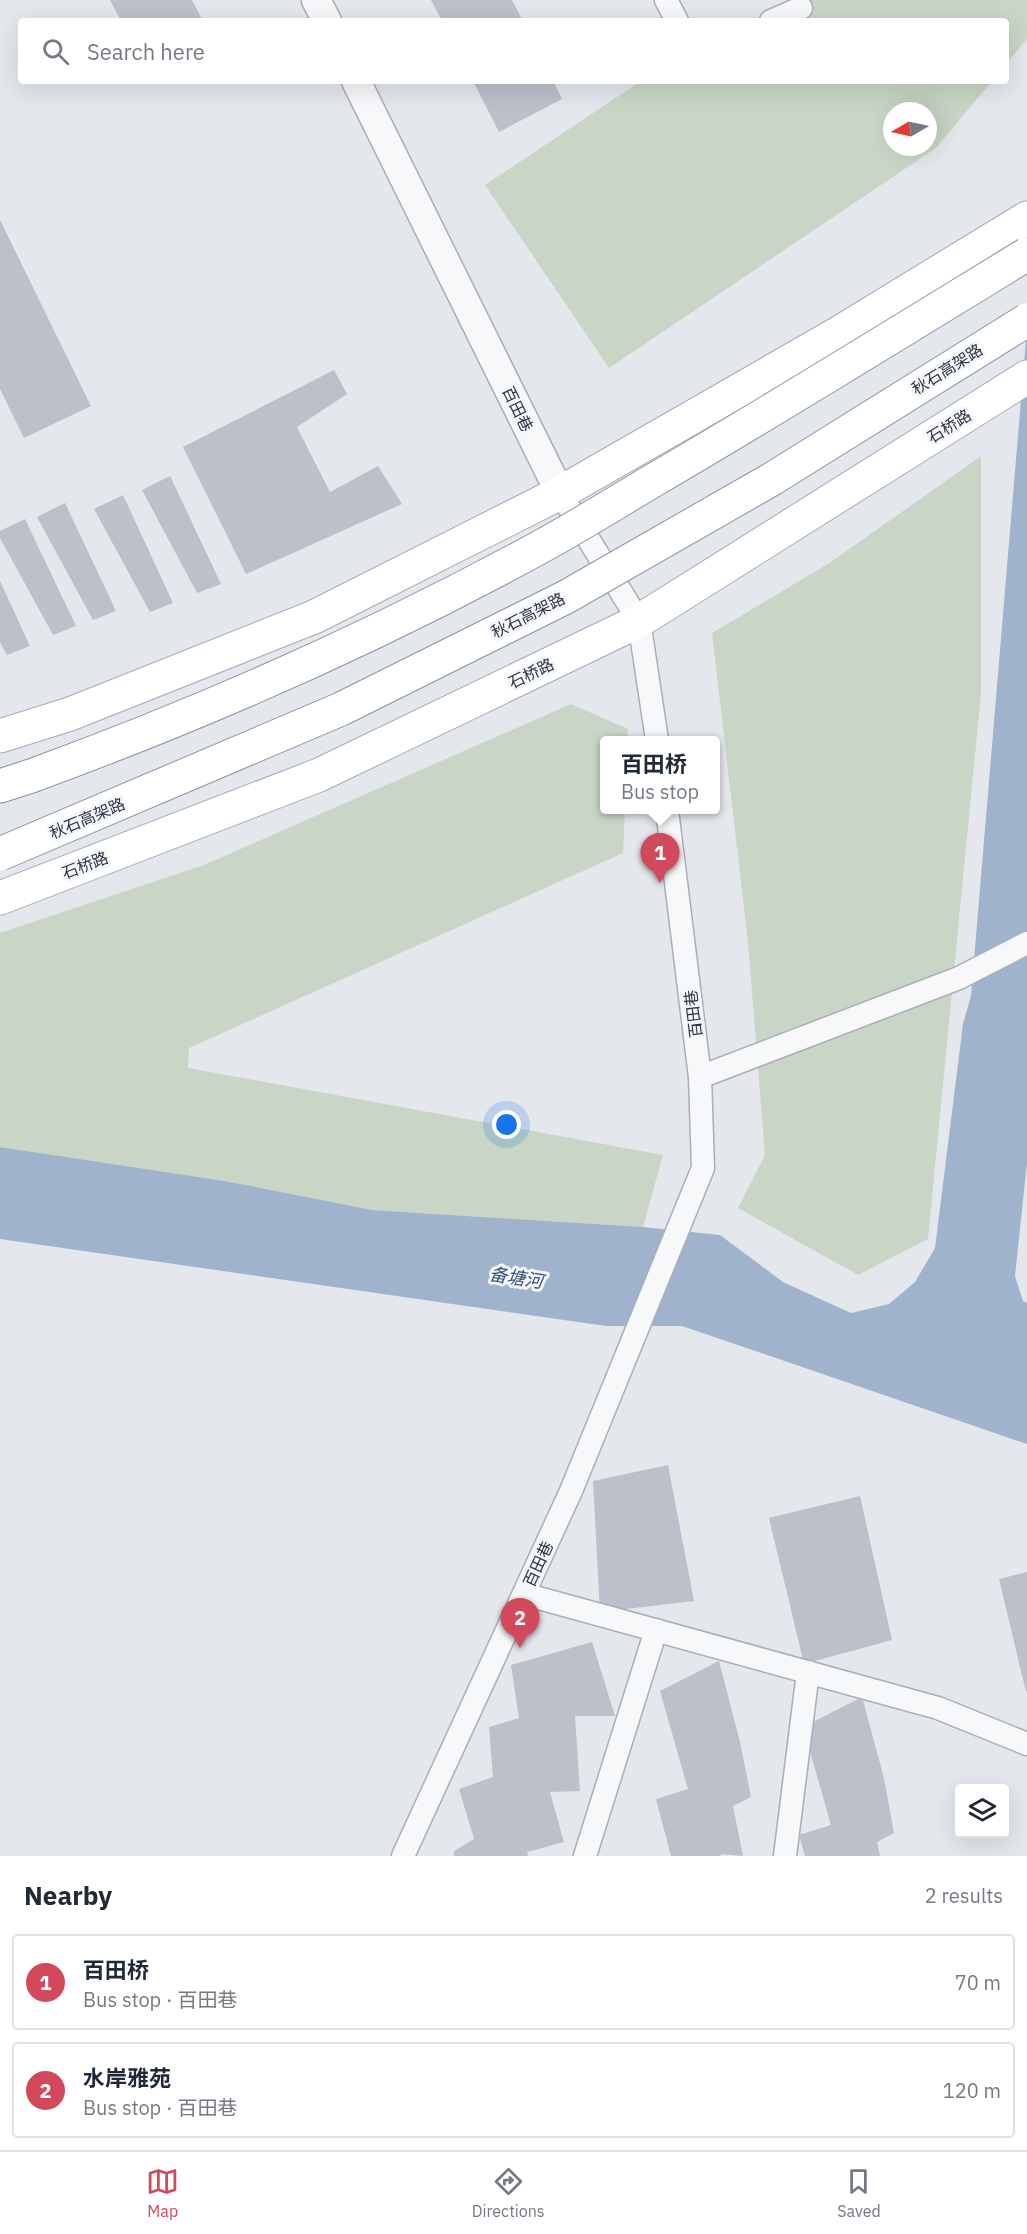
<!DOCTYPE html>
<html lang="en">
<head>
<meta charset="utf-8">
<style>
	body { margin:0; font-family:"IBM Plex Sans","Noto Sans SC",sans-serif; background:#f2f2f3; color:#1f2937 }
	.controls { position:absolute; right:18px; bottom:18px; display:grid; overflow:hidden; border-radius:6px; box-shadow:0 6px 24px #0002 }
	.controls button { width:54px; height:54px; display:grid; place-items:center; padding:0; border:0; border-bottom:2px solid #e0e1e3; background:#fff; color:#1f2937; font:30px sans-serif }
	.compass { position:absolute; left:883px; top:102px; width:54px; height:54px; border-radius:50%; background:#fff; box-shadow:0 6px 24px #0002; rotate:261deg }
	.you { position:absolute; left:507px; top:1125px; width:21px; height:21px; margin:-15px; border:4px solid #fff; border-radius:50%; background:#1a73e8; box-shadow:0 0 0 9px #1a73e833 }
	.badge { display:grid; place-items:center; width:39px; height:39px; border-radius:50%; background:#d1495b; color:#fff; font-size:20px; font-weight:700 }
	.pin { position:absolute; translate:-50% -50px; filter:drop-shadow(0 2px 3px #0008) }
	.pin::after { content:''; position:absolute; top:32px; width:21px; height:18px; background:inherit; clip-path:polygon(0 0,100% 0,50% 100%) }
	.popup { position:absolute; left:600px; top:736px; width:120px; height:78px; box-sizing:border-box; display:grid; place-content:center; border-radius:6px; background:#fff; filter:drop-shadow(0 2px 4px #0005); font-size:20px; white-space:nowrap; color:#747a83 }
	.popup b { font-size:22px; color:#1f2937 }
	.popup::after { content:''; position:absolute; left:50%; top:100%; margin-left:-12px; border:12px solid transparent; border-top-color:#fff }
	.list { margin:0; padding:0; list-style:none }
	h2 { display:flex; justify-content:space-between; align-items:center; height:78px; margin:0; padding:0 24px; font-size:26px }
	h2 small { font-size:20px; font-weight:400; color:#747a83 }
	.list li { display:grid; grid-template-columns:39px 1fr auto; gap:18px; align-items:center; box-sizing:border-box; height:96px; margin:0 12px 12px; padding:0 12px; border:2px solid #e0e1e3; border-radius:6px }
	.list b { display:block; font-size:22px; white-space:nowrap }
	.list p { margin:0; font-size:20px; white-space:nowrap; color:#747a83 }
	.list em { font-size:20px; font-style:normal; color:#747a83 }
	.icon { flex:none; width:33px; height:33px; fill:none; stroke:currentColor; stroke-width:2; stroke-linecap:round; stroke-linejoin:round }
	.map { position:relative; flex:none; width:1027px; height:1856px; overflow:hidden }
	.search { position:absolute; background:#fff; box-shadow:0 6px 24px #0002; left:18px; right:18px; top:18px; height:66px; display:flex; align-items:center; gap:15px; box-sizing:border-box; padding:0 21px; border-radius:6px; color:#747a83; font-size:22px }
	.sheet { height:294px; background:#fff }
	nav { display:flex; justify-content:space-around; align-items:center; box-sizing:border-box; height:84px; border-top:2px solid #e0e1e3; background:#fff; font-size:16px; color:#747a83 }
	nav a { display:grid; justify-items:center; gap:3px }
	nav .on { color:#d1495b }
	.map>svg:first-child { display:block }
	.green { fill:#c9d6c5; fill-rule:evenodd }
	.water { fill:#9fb4cc }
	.building { fill:#bbc0ca }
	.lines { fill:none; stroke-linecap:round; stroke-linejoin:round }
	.minor-casing { stroke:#a9aeb7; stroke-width:25 }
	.tertiary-casing { stroke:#a9aeb7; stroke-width:31 }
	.primary-casing { stroke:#a3abb8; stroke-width:35 }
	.trunk-casing { stroke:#8b94a3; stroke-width:35 }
	.minor { stroke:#f7f8fa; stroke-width:22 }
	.tertiary { stroke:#f7f8fa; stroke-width:28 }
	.primary { stroke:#fff; stroke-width:33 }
	.trunk { stroke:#fff; stroke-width:33 }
	.trunk-bridge-casing { stroke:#8b94a3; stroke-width:35; stroke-linecap:butt }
	.trunk-bridge { stroke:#fff; stroke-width:33 }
	.labels { text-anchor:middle; stroke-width:6; stroke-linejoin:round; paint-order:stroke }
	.street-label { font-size:16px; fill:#2b3445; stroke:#f4f6f9 }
	.water-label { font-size:18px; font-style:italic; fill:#34527a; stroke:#f4f6f9 }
</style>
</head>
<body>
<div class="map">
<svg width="1027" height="1856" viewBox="0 0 1027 1856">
	<rect width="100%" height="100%" fill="#e4e7ec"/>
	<g class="green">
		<polygon points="805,0 1027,0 1027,39 1006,64 1006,21 762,21"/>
		<path d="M 641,81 L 992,81 L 936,148 L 609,368 L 485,185 ZM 892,111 L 928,111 L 928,147 L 892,147 Z"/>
		<polygon points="981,456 981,693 928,1239 858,1275 738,1208 765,1155 748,942 712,633 831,562"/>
		<polygon points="571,704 628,729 627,740 604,740 604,810 625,810 623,853 189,1048 188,1068 663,1155 643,1227 371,1210 225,1181 0,1147 0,933 204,865"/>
	</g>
	<polygon class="water" points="1027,328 1027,1163 1015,1276 1023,1301 1027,1303 1027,1444 682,1326 606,1326 0,1239 0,1147 225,1181 372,1210 643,1227 720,1235 783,1282 851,1313 889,1304 915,1282 935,1248 963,1024 971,996"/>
	<g class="building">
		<polygon points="110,0 192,0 203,21 121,21"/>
		<polygon points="431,0 512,0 523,21 442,21"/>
		<polygon points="473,81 553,81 562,99 499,132"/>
		<polygon points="0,220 91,406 24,438 0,389"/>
		<polygon points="334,370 347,394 297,427 330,492 378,466 402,504 246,574 183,447"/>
		<polygon points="170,476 221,584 197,593 142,490"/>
		<polygon points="123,495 173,603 150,612 94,509"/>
		<polygon points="65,503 116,611 93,620 37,517"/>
		<polygon points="25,519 76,626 53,635 0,538 0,531"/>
		<polygon points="0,581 30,646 7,655 0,642"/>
		<polygon points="668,1465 694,1601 600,1612 593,1481"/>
		<polygon points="860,1496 892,1640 804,1664 769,1518"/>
		<polygon points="1027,1572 1027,1691 1026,1692 999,1579"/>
		<polygon points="592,1642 615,1716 575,1716 580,1791 550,1792 564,1842 527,1852 528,1856 454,1856 454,1851 474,1839 459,1789 493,1777 489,1727 519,1718 511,1665"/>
		<polygon points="719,1661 740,1742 751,1797 733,1806 743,1856 720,1854 721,1856 671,1856 656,1799 688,1789 660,1691"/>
		<polygon points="862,1697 884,1778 894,1833 877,1842 880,1856 805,1856 799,1835 831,1825 803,1727"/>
	</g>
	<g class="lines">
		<defs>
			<g id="minor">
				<polyline points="666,0 677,21"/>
				<polyline points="771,21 801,8"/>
				<polyline points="560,493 639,621 657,740"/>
				<polyline points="700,1077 959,978 1027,943"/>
				<polyline points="524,1594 938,1708 1027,1744"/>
				<polyline points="403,1856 571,1491 703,1168 700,1077 667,810"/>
				<polyline points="585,1856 656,1630"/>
				<polyline points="785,1856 808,1672"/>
			</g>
			<g id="tertiary">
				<polyline points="316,0 327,21"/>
				<polyline points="356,81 560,493"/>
			</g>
			<g id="primary">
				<polyline points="0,736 70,714 314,617 560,493 837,334 1027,218"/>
				<polyline points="0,898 319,775 639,621 1027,377"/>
			</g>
			<polyline id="trunk" points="0,786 31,776"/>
		</defs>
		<use href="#minor" class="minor-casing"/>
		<use href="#tertiary" class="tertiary-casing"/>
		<use href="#primary" class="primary-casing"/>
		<use href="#trunk" class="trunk-casing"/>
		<use href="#minor" class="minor"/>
		<use href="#tertiary" class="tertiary"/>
		<use href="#primary" class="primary"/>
		<use href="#trunk" class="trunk"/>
		<defs>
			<g id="trunk-bridge">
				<path d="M 31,776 C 206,712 378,636 542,546 C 580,525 617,502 654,480 C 779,407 903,330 1027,254"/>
				<polyline points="0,854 341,709 566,597 772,479 1027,320"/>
			</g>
		</defs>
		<use href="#trunk-bridge" class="trunk-bridge-casing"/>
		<use href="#trunk-bridge" class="trunk-bridge"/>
	</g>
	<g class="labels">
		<g class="street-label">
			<text transform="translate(947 369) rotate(-32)" y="6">秋石高架路</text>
			<text transform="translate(518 409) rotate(64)" y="6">百田巷</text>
			<text transform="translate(949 426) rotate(-32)" y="6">石桥路</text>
			<text transform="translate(528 615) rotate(-27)" y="6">秋石高架路</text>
			<text transform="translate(531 673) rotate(-26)" y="6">石桥路</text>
			<text transform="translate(87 818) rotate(-23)" y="6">秋石高架路</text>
			<text transform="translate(85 865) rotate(-21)" y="6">石桥路</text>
			<text transform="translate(693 1014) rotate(-97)" y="6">百田巷</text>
			<text transform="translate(538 1564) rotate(-65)" y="6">百田巷</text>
		</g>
		<g class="water-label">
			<text transform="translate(516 1278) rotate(9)" y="6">备塘河</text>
		</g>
	</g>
</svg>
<div class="controls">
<button><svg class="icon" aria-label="layers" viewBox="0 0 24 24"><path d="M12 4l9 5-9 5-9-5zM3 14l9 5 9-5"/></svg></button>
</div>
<svg class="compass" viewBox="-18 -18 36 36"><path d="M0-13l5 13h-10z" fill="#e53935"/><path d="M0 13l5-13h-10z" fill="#747a83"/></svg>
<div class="you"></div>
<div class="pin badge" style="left:660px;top:883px">1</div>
<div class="popup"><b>百田桥</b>Bus stop</div>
<div class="pin badge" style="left:520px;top:1648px">2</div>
<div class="search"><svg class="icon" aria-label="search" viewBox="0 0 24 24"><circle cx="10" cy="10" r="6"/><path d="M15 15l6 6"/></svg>Search here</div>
</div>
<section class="sheet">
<h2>Nearby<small>2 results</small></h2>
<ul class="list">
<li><span class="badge">1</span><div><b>百田桥</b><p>Bus stop · 百田巷</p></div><em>70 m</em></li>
<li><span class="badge">2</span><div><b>水岸雅苑</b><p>Bus stop · 百田巷</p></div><em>120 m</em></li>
</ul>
</section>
<nav>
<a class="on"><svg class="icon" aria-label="map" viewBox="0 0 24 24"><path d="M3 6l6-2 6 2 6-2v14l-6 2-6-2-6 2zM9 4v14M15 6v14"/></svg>Map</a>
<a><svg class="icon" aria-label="directions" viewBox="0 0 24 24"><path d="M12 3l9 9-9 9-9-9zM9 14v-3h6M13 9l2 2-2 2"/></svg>Directions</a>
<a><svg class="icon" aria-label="saved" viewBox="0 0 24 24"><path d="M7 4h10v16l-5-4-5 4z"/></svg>Saved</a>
</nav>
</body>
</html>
